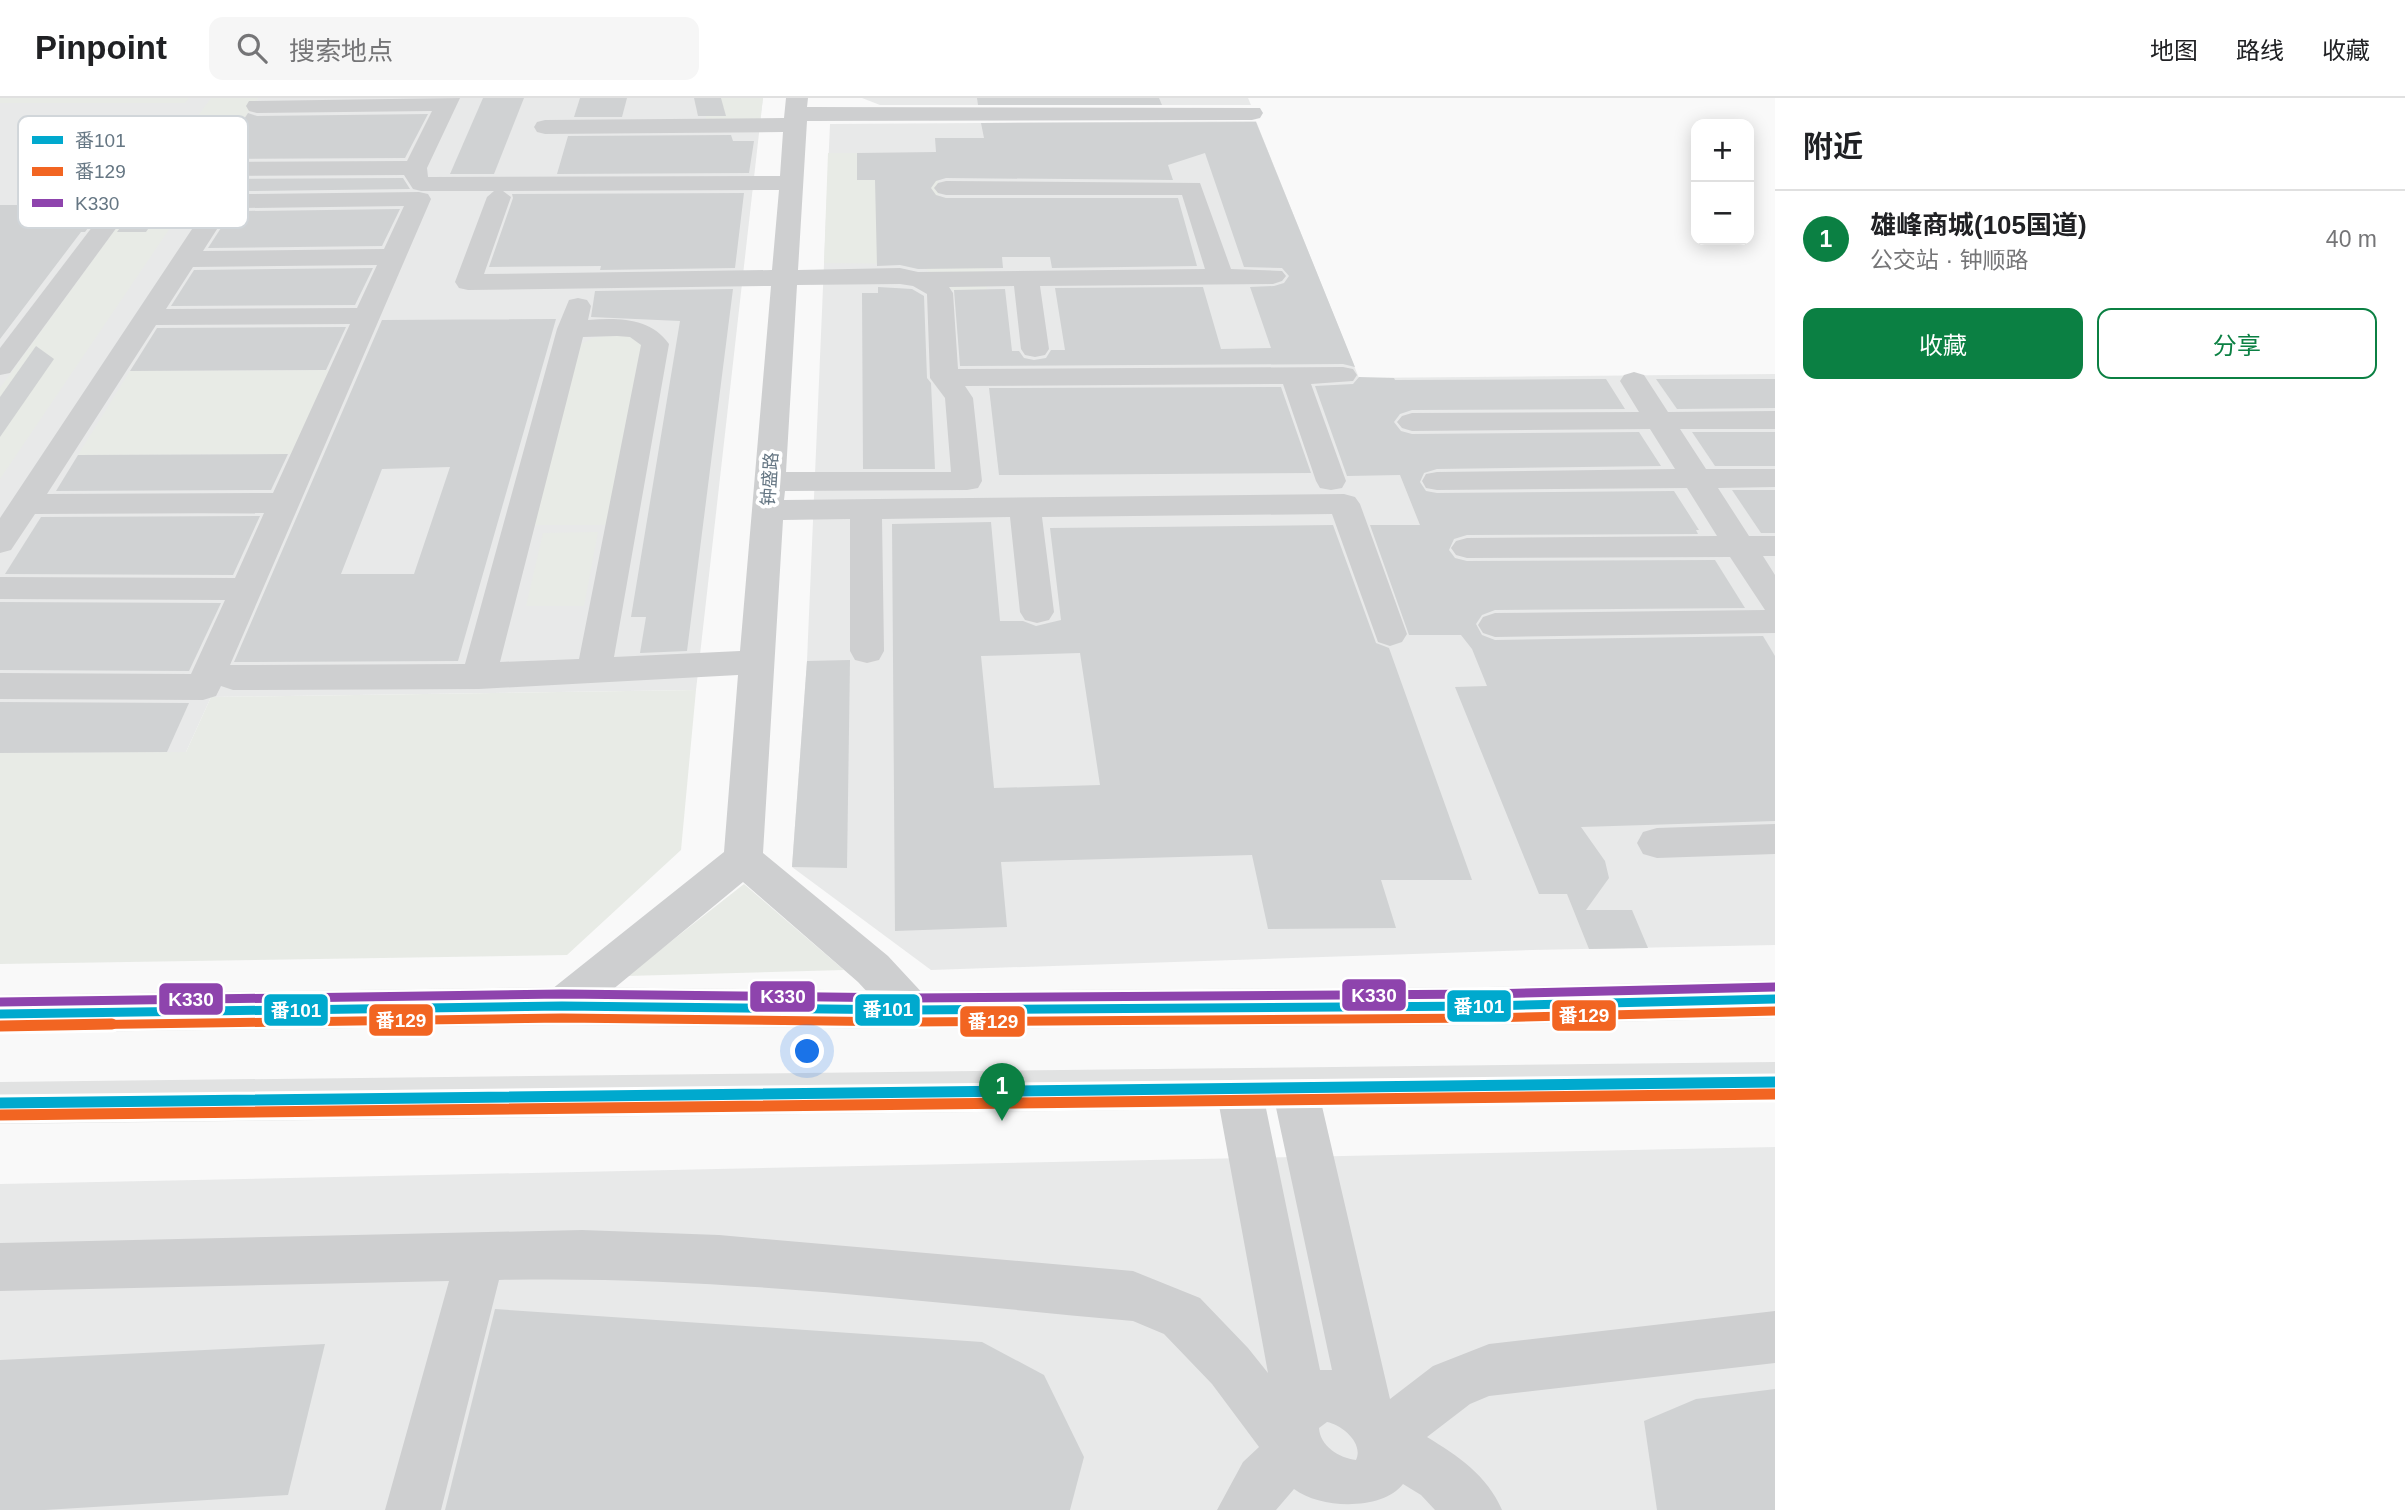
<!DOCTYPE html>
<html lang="zh">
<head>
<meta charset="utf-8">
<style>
	body { margin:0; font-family:Arial,"Noto Sans SC",sans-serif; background:#f6f6f6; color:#202124 }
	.controls { position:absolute; right:21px; top:21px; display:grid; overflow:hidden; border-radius:14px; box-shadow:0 4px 18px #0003 }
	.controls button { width:63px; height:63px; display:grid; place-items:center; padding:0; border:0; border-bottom:2px solid #e0e0e0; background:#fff; color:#202124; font:35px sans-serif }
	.you { position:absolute; left:808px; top:954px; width:24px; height:24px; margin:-18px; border:5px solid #fff; border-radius:50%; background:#1a73e8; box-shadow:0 0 0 10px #1a73e833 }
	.badge { display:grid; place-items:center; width:46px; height:46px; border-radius:50%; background:#0b8043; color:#fff; font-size:23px; font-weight:700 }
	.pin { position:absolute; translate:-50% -58px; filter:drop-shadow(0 2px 4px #0008) }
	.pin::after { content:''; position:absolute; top:37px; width:24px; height:21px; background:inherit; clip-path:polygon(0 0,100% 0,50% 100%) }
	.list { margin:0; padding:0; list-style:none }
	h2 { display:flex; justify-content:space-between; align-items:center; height:91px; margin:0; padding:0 28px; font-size:30px }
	h2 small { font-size:23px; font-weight:400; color:#757577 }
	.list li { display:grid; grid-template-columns:46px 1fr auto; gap:21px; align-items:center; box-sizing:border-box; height:98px; padding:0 28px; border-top:2px solid #e0e0e0 }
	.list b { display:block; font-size:26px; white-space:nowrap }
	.list p { margin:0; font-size:23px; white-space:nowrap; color:#757577 }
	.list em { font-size:23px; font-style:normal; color:#757577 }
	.actions { display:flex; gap:14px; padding:21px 28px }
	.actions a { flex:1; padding:16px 0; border:2px solid #0b8043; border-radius:14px; text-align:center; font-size:24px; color:#0b8043 }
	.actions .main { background:#0b8043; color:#fff }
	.icon { flex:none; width:38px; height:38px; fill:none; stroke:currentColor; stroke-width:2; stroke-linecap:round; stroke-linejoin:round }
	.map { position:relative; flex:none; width:1775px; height:1412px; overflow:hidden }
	header { display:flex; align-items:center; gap:42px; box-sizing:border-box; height:98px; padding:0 35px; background:#fff; border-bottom:2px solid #e0e0e0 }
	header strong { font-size:33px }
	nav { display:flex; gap:38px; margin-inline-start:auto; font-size:24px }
	.search { width:490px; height:63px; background:#f6f6f6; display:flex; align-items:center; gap:18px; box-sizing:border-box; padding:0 24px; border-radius:14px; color:#757577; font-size:26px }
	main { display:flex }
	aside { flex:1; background:#fff }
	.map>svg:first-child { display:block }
	.built { fill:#e8e9e9 }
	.green { fill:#e8ebe6 }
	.building { fill:#d0d2d3; fill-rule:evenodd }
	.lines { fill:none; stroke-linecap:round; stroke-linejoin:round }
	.minor { fill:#cecfd0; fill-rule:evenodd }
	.highway { fill:#e1e2e2; fill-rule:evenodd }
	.bus-1-far1-casing { stroke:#fff; stroke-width:14 }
	.bus-1-casing { stroke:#fff; stroke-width:17 }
	.bus-2-far1-casing { stroke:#fff; stroke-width:14 }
	.bus-2-casing { stroke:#fff; stroke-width:17 }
	.bus-3-casing { stroke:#fff; stroke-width:14 }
	.bus-1-far1 { stroke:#00a9ce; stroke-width:9 }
	.bus-1 { stroke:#00a9ce; stroke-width:11 }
	.bus-2-far1 { stroke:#f26522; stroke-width:9 }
	.bus-2 { stroke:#f26522; stroke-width:11 }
	.bus-3 { stroke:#8e44ad; stroke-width:9 }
	.labels { text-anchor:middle; stroke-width:7; stroke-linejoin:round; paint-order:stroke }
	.far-street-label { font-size:18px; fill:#657683; stroke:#fff }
	.key { fill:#fff; stroke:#d1d6da; stroke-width:2 }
	.key-label { font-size:19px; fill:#657683 }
	.line-badge { stroke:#fff; stroke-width:2.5 }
	.badge-label { font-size:19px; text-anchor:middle; font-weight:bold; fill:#fff }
</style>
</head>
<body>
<header>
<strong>Pinpoint</strong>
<div class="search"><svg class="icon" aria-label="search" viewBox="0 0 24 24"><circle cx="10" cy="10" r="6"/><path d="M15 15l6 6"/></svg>搜索地点</div>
<nav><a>地图</a><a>路线</a><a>收藏</a></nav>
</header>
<main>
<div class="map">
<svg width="1775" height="1412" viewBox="0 0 1775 1412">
	<rect width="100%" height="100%" fill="#f9f9f9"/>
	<g class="built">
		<polygon points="0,0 763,0 696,592 211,599 186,654 0,866"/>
		<polygon points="862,0 1248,0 1251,7 880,7"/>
		<polygon points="1256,23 1359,280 1775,276 1775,847 1532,852 931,872 792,769 807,563 830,26"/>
		<polygon points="1775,1049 1775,1412 0,1412 0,1086"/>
	</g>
	<g class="green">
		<polygon points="0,0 189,0 185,5 0,5"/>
		<polygon points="211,0 258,0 0,381 0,290"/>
		<polygon points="702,0 763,0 760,22 706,23 706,6"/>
		<polygon points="828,55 902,55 938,71 939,99 948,100 953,159 984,159 987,193 954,193 920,166 824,165"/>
		<polygon points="609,237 627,237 645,247 609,427 534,427 580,247 592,240"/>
		<polygon points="335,272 298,356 78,357 130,273"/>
		<polygon points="598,434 584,508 526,508 543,435"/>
		<polygon points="696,592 681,752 567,857 0,866 0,655 186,654 211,599"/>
		<polygon points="744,786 844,872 627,878"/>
	</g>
	<g class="building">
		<polygon points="483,0 524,0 494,76 450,76"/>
		<polygon points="580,0 627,0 622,19 574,19"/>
		<polygon points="694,0 721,0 726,18 698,18"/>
		<polygon points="977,0 1159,0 1162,7 978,7"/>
		<polygon points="248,15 257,18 428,16 405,60 218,61"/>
		<polygon points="1256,24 1355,269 1343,266 960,268 954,192 1005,191 1012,253 1019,253 1024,260 1034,262 1046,260 1051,252 1065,252 1055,190 1203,189 1221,251 1271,250 1250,189 1274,188 1284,185 1289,178 1282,170 1244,169 1205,55 1168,67 1173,82 946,80 936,83 931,90 936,97 946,100 1178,100 1197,168 1052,170 1050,159 1002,159 1003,170 918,171 900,167 877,168 875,82 857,82 857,55 936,54 935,40 984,40 981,25"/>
		<polygon points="731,37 733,43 754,43 749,75 557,76 568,38"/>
		<polygon points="167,63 185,76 146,134 117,134 122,127 119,119 109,115 97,118 85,134 81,134 0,241 0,107 136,107"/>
		<polygon points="207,78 217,81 403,80 410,91 246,93 231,97 233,94 197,94"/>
		<polygon points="744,95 735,170 600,172 601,168 489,169 513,100 512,96"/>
		<polygon points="400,111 382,148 208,150 230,116 246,113"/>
		<polygon points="373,170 355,207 171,208 194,172"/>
		<polygon points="878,189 912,191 924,198 927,280 931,285 935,371 863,371 862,195 878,195"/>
		<polygon points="733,191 687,553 640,555 646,519 631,519 680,223 591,219 595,193"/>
		<path d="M 556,221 L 458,563 L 234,564 L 382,222 ZM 450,369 L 414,476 L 341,476 L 382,371 Z"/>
		<polygon points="346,229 326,272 130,273 157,230"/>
		<polygon points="36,248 54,261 0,339 0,299"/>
		<polygon points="1359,279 1394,280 1395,282 1606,281 1625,311 1412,312 1400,316 1394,324 1401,333 1412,336 1639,334 1661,368 1437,371 1424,375 1420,384 1426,393 1437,395 1674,393 1699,432 1696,432 1698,436 1467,437 1454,441 1449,452 1455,460 1467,463 1715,462 1745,510 1495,512 1482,517 1476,526 1482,537 1495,542 1763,538 1775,558 1775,723 1581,729 1605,763 1609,780 1586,812 1632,812 1648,850 1589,851 1567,796 1539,796 1455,589 1487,588 1472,551 1461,537 1409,537 1370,427 1420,427 1400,377 1347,378 1315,288 1353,286"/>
		<polygon points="1656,281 1775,281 1775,310 1677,311"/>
		<polygon points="1281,289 1311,375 999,377 989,290"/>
		<polygon points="1692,334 1775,334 1775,368 1715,368"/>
		<polygon points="288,356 271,392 56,393 78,357"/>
		<polygon points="1732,392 1775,392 1775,435 1761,435"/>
		<polygon points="260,418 233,477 5,476 41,419"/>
		<path d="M 991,424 L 1000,523 L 1023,523 L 1036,528 L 1061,522 L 1050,430 L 1333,427 L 1376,545 L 1389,550 L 1472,782 L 1381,782 L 1396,830 L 1268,831 L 1252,757 L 1001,764 L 1007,829 L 895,833 L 892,426 ZM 1080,555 L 1100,687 L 994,690 L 981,558 Z"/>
		<polygon points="0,504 221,505 189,573 0,572"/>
		<polygon points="850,562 847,770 792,769 807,563"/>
		<polygon points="0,604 189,605 167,654 0,655"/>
		<polygon points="495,1211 982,1244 1044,1277 1084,1359 1070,1412 445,1412"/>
		<polygon points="325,1246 288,1397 45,1412 0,1412 0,1262"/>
		<polygon points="1775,1291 1775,1412 1657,1412 1644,1323 1696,1301"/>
	</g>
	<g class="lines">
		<g class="minor">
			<path d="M 460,0 L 427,70 L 428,79 L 780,78 L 783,34 L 545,36 L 537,34 L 534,29 L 537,24 L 545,22 L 784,20 L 786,0 L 808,0 L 807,9 L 1260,10 L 1263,15 L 1260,20 L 1252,22 L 807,23 L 798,172 L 900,170 L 918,174 L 1205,171 L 1182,97 L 946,97 L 938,95 L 934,90 L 938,85 L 946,83 L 1200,85 L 1231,171 L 1282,173 L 1286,178 L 1282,183 L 1273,186 L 1040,188 L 1049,251 L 1045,257 L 1035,259 L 1025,257 L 1021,251 L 1014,188 L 949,189 L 953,195 L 958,271 L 1343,269 L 1353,271 L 1357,277 L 1353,283 L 1311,286 L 1346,383 L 1342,390 L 1331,392 L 1320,390 L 1316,383 L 1283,286 L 965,288 L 973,300 L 982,383 L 978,390 L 967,392 L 785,393 L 784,402 L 1344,396 L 1355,399 L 1360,406 L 1407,536 L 1402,544 L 1390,548 L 1378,544 L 1332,416 L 1042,419 L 1054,514 L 1049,522 L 1037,525 L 1025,522 L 1020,514 L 1010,419 L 882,421 L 884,553 L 879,562 L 867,565 L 855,562 L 850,553 L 850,421 L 783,422 L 763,755 L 888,858 L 926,899 L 933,912 L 926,925 L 911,931 L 896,925 L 858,884 L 743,784 L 577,921 L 562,927 L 547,921 L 540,908 L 547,895 L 724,754 L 738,577 L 479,591 L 233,592 L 221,588 L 216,598 L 203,602 L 0,601 L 0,575 L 191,576 L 225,502 L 0,501 L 0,479 L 235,480 L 264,415 L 35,416 L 11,452 L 0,455 L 0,420 L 210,104 L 246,96 L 419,94 L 428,96 L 431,101 L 230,567 L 465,566 L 557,231 L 569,202 L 578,200 L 587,202 L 591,208 L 588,222 C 617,220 650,219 669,246 L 614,559 L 740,553 L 771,188 L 468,192 L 459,190 L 455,184 L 487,99 L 494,93 L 421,93 L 413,91 L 404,77 L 217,78 L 209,76 L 205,71 L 209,66 L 217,64 L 407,63 L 432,13 L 257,15 L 249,13 L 246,8 L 249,3 ZM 779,92 L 772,172 L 484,176 L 511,99 L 503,93 ZM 404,108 L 384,151 L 203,153 L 228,114 L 246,110 ZM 377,167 L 357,210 L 166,211 L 193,169 ZM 900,186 L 913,188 L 927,196 L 930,280 L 945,300 L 951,374 L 786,374 L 797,187 ZM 350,226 L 273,395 L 47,396 L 156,227 ZM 617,238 L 630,239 L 641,247 L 579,561 L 500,564 L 583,239 Z"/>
			<polygon points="108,118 117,120 120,125 10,275 0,277 0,250 99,120"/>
			<polygon points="1634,274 1644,277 1668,314 1775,313 1775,331 1680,331 1706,371 1775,371 1775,389 1718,390 1749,438 1775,438 1775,458 1763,458 1775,477 1775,535 1495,539 1483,535 1478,527 1483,519 1495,515 1765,512 1730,459 1467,460 1456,457 1451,450 1456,443 1467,440 1717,438 1687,390 1437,392 1426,390 1422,383 1426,376 1437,374 1675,371 1650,331 1412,333 1402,330 1397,324 1402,318 1412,315 1639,314 1620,283 1624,277"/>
			<polygon points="1775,726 1775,756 1657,760 1643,756 1637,745 1643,734 1657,730"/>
			<path d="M 1239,971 L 1255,977 L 1262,991 L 1320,1272 L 1332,1272 L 1272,991 L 1279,977 L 1295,971 L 1311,977 L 1318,991 L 1390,1301 L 1433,1268 L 1489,1246 L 1775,1213 L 1775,1265 L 1489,1298 L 1470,1306 L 1427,1339 C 1458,1358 1487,1377 1502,1412 L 1435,1412 L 1421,1397 L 1403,1386 C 1383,1412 1322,1412 1294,1391 L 1276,1412 L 1217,1412 L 1243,1364 L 1259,1349 L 1212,1286 L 1164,1236 L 1133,1223 C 922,1204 711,1177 499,1182 L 441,1412 L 385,1412 L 449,1183 L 0,1193 L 0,1145 L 582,1132 L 719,1137 L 1133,1173 L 1200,1200 L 1248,1250 L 1268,1275 L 1216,991 L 1223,977 ZM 1327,1324 C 1342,1327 1364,1345 1356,1362 C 1339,1360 1320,1348 1319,1330 Z"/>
		</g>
		<g class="highway">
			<polygon points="1775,882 1775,920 1488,927 911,931 562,927 0,935 0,897 562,889 911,893 1488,889"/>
			<polygon points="1775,964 1775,1004 0,1026 0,984"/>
		</g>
		<defs>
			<polyline id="bus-1-far1" points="0,916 562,908 911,912 1488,908 1775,901"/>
			<polyline id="bus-1" points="0,1005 1775,984"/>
			<polyline id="bus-2-far1" points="0,928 562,920 911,924 1488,920 1775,913"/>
			<g id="bus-2">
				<polyline points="0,928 112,926"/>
				<polyline points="0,1017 1775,996"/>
			</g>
			<polyline id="bus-3" points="0,904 562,896 911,900 1488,896 1775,889"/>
		</defs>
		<use href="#bus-1-far1" class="bus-1-far1-casing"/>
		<use href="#bus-1" class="bus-1-casing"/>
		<use href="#bus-2-far1" class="bus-2-far1-casing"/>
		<use href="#bus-2" class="bus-2-casing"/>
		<use href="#bus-3" class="bus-3-casing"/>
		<use href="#bus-1-far1" class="bus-1-far1"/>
		<use href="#bus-1" class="bus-1"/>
		<use href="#bus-2-far1" class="bus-2-far1"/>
		<use href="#bus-2" class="bus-2"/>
		<use href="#bus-3" class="bus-3"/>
	</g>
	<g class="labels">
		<g class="far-street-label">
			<text transform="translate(770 381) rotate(-86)" y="6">钟盛路</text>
		</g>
	</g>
	<rect x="18" y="18" width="230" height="112" rx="10" class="key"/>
	<rect x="32" y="38" width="31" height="8" fill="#00a9ce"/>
	<rect x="32" y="69" width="31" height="9" fill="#f26522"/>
	<rect x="32" y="101" width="31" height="8" fill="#8e44ad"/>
	<g class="key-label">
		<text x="75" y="49">番101</text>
		<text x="75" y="80">番129</text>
		<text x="75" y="112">K330</text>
	</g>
	<g class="line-badge">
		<rect x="1341" y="880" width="66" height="34" rx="7" fill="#8e44ad"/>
		<rect x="749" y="882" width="67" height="33" rx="7" fill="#8e44ad"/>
		<rect x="158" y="884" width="66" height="34" rx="7" fill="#8e44ad"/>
		<rect x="1446" y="891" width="66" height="34" rx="7" fill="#00a9ce"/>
		<rect x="854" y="895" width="67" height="34" rx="7" fill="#00a9ce"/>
		<rect x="263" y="895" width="66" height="34" rx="7" fill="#00a9ce"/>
		<rect x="1551" y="901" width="66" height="33" rx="7" fill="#f26522"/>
		<rect x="368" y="905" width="66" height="34" rx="7" fill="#f26522"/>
		<rect x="959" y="907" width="67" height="33" rx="7" fill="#f26522"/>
	</g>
	<g class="badge-label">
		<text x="1374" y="904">K330</text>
		<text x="783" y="905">K330</text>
		<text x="191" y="908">K330</text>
		<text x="1479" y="915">番101</text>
		<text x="888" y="918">番101</text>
		<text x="296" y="919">番101</text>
		<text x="1584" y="924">番129</text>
		<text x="401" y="929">番129</text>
		<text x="993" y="930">番129</text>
	</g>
</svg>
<div class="controls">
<button>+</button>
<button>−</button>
</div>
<div class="you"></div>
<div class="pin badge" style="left:1002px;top:1023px">1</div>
</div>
<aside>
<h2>附近<small></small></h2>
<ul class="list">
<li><span class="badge">1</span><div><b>雄峰商城(105国道)</b><p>公交站 · 钟顺路</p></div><em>40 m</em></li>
</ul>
<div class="actions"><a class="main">收藏</a><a>分享</a></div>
</aside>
</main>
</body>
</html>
